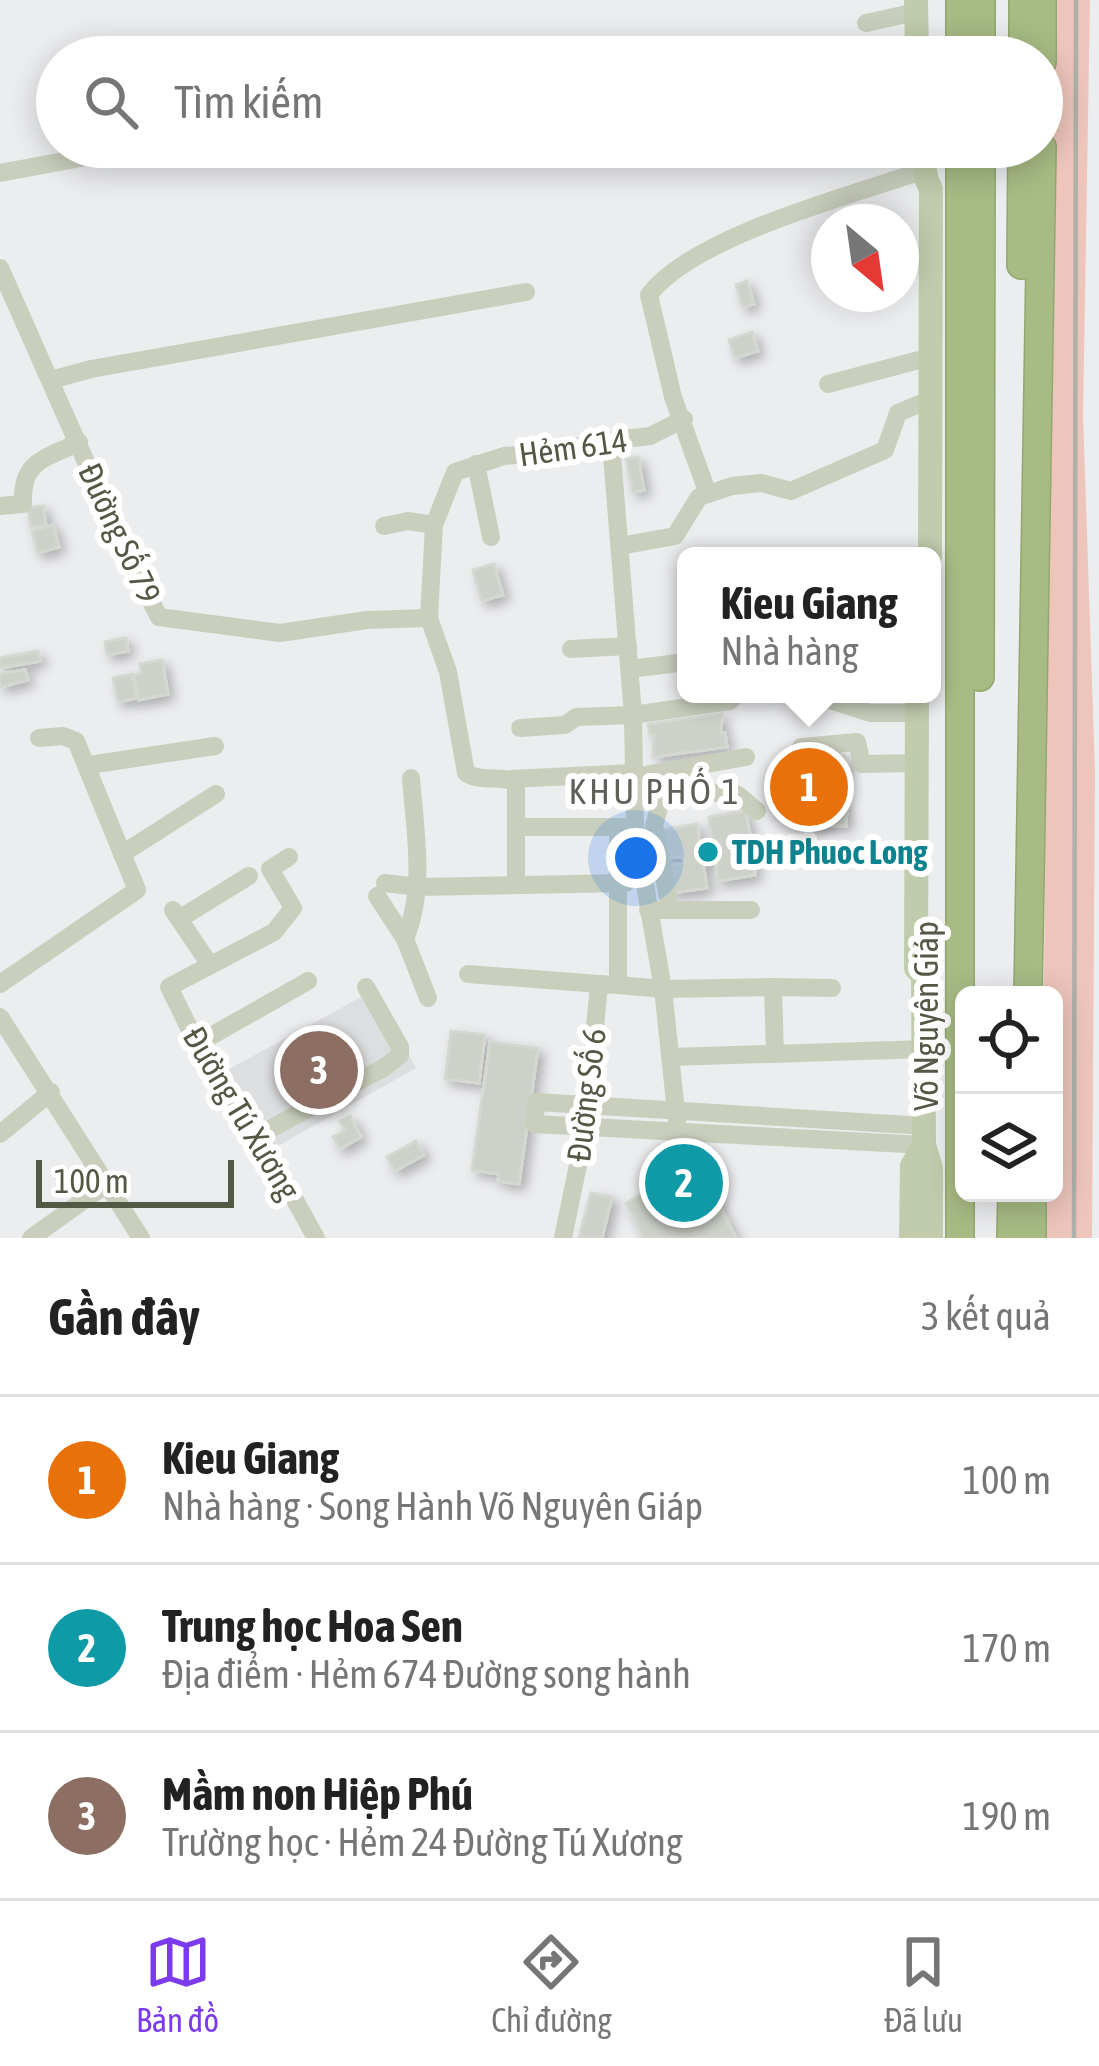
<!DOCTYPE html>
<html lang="vi">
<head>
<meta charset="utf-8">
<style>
	body { margin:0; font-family:"Asap Condensed",sans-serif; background:#f2f2f2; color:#222 }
	.controls { position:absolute; right:36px; bottom:36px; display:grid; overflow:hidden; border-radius:18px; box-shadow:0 6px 30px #0003 }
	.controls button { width:108px; height:108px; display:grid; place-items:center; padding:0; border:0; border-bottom:3px solid #e0e0e0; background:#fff; color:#222; font:60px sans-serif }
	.compass { position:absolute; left:811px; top:204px; width:108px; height:108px; border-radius:50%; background:#fff; box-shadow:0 6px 30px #0003; rotate:151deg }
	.scale { position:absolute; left:36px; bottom:30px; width:198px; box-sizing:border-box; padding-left:12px; border:6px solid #535945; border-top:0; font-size:33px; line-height:42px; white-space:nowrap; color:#535945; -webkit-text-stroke:9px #fff; paint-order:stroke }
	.you { position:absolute; left:636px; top:858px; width:42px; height:42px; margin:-30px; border:9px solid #fff; border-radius:50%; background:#1a73e8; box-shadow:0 0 0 18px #1a73e833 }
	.badge { display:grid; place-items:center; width:78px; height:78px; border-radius:50%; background:#7c3aed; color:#fff; font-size:39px; font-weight:700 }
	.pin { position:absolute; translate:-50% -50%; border:6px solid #fff; box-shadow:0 3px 12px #0006 }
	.popup { position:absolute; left:677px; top:547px; width:264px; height:156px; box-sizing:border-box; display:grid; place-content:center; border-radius:18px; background:#fff; filter:drop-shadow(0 3px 9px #0005); font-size:39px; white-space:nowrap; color:#767676 }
	.popup b { font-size:45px; color:#222 }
	.popup::after { content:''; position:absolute; left:50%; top:100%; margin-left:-24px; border:24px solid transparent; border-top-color:#fff }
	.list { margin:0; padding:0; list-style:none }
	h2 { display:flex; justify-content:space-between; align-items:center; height:156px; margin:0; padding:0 48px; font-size:51px }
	h2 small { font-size:39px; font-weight:400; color:#767676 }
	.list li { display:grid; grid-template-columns:78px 1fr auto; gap:36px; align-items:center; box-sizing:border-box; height:168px; padding:0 48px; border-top:3px solid #e0e0e0 }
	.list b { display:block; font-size:45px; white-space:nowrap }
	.list p { margin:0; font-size:39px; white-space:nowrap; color:#767676 }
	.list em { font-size:39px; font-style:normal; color:#767676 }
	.icon { flex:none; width:66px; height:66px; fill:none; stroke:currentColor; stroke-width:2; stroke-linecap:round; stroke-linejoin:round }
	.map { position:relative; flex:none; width:1099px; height:1238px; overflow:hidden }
	.search { position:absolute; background:#fff; box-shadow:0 6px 30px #0003; left:36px; right:36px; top:36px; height:132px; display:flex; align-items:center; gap:30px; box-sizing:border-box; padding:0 42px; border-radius:66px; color:#767676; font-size:45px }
	.sheet { height:660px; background:#fff }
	nav { display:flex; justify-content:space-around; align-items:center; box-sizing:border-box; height:168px; border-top:3px solid #e0e0e0; background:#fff; font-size:33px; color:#767676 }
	nav a { display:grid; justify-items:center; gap:6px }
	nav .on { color:#7c3aed }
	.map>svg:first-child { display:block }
	.education { fill:#dddee0 }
	.green { fill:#edc5ba }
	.building { fill:#cdd1c9; stroke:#d4d8d0; stroke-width:3; filter:url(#shadow) }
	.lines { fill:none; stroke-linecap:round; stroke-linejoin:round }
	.highway-casing { stroke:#93a76f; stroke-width:30 }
	.minor { stroke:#cacfbd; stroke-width:18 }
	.major { stroke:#c1ccac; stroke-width:24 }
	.highway { stroke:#a8bb84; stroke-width:27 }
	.rail { stroke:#adb1a9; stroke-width:4.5 }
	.culture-dot { fill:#0f9aa8; stroke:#fff; stroke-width:4.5 }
	.labels { text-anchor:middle; stroke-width:12; stroke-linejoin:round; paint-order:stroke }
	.street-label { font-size:33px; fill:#535945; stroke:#fff }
	.culture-label { font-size:33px; font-weight:bold; fill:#0d838f; stroke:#fff; text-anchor:start }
	.neighbourhood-label { font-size:36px; letter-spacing:3px; fill:#5e6159; stroke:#fff }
</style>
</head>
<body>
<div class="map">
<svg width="1099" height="1238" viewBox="0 0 1099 1238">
	<defs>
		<filter id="shadow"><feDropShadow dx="5.5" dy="5.5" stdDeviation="6" flood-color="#0004"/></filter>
	</defs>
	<rect width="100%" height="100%" fill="#ecedef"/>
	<polygon class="education" points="374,990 416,1068 269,1151 222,1073"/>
	<polygon class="green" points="1051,0 1090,0 1083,416 1095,771 1092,1238 1043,1238 1043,1193 1054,1193 1054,995 1044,995"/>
	<g class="building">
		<polygon points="747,281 754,304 743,307 736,285"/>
		<polygon points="752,332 758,351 735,358 729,340"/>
		<polygon points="638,457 644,490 633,492 626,459"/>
		<polygon points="43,506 46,525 31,527 28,508"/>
		<polygon points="53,525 59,547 38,553 32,531"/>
		<polygon points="494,564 503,595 482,601 473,570"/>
		<polygon points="126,638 128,651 107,655 105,642"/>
		<polygon points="38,651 40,661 0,668 0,658"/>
		<polygon points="162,660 168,694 139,700 134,675 142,673 140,664"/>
		<polygon points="25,670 28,680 0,687 0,674"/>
		<polygon points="132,674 137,698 118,702 113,678"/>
		<polygon points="722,714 721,734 725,733 727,747 653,757 654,734 650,734 648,724"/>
		<polygon points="830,753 845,756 848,766 831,777 833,797 847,810 846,826 808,825 802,815 787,816 787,777 796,776 797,758 826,758"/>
		<polygon points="745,811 751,838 731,842 732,847 740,850 753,848 755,875 718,881 715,855 709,856 710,861 703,862 707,888 671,893 664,867 684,863 683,857 663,857 661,830 697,824 701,850 706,849 705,844 712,843 709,817"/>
		<polygon points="451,1031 485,1035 479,1083 445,1079"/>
		<polygon points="490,1042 538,1048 519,1184 498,1181 499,1174 472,1170"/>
		<polygon points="350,1116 361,1137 340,1149 333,1137 345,1131 340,1121"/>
		<polygon points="416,1141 424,1155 395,1171 387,1157"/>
		<polygon points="697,1163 736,1238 644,1238 626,1203"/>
		<polygon points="591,1193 612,1197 602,1238 579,1238"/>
	</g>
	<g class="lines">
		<defs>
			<g id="highway">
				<polyline points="960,0 960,57"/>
				<polyline points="981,0 981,57"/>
				<polyline points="1023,57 1023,0"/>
				<polyline points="1042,62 1042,0"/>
				<polyline points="1021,265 1022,147"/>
				<polyline points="980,677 981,147"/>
				<polyline points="1028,995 1042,147"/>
				<polyline points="960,1238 960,147"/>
				<polyline points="1011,1238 1012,1193"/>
				<polyline points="1032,1238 1032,1193"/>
			</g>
		</defs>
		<use href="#highway" class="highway-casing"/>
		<g class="minor">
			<polyline points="866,23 916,12"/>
			<polyline points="0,173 129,149"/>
			<polyline points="0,268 128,557 159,617 280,633 367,620 429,618"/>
			<polyline points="51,380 91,369 526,292"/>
			<polyline points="828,384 919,360"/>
			<polyline points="611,443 633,715 635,827 663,989 677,1121"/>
			<polyline points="476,464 491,537"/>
			<path d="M 708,494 L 673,397 L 649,295 C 693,236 852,195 925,170"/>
			<path d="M 0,506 L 23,504 C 21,460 44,460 79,442"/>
			<polyline points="384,526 408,521 434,525"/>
			<polyline points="620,546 675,536 699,497 732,486 761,483 791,491 885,450 898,413 919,404"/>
			<polyline points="571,649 628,646"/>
			<polyline points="630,669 686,662"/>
			<polyline points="815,695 870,713 917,713"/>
			<polyline points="520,728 565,725 576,717 633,715 730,701 737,694"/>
			<polyline points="801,747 857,742 862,764 917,763"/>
			<polyline points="89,765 215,746"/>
			<polyline points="634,777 746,757"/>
			<path d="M 411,778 C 415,831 426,888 405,939 L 428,998"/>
			<polyline points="511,779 633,773"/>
			<polyline points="697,783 697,791 738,795 757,811"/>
			<polyline points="518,827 630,827"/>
			<polyline points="122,854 216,794"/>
			<polyline points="289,857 270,869 293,908 274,932 169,987 197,1044 259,1135 316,1238"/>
			<polyline points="385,883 418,887 626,883"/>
			<path d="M 516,885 L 516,783 C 501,774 481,783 466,773 L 448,672 L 429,618 L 434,525 L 455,472 L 504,456 L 563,451 L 590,443 L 650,436 L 684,419"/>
			<polyline points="377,896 405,939"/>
			<polyline points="668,898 654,826 661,800 697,791"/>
			<polyline points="173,910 210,965"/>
			<polyline points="648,910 751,910"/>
			<polyline points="179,919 249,876"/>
			<polyline points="468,974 599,984"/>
			<polyline points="0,984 137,890 76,741 63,736 39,738"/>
			<polyline points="618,985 663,989 773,987 775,1054"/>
			<polyline points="773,987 832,988"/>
			<polyline points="0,1017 141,1238"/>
			<polyline points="197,1044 308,981"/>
			<polyline points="671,1057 925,1049"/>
			<polyline points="0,1134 51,1092"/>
			<polyline points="259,1135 385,1067 400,1055 400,1047 366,987"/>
			<polyline points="924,1145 534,1124 536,1102 925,1126"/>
			<polyline points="31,1238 108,1183"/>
			<polyline points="563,1238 586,1126 599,984 618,985 618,827"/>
		</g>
		<g class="major">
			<polyline points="916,0 917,57"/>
			<path d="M 929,147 C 923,161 923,175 931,189 L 930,556"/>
			<polyline points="917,694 916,968 923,976 924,1145 931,1168 931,1238"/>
			<polyline points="911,1238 912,1166 924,1145"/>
		</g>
		<use href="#highway" class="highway"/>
		<polyline class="rail" points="1074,1238 1076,0"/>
	</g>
	<circle class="culture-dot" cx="708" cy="852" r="12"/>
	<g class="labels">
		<g class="street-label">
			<text transform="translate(573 447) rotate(-8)" y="12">Hẻm 614</text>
			<text transform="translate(120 533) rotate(65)" y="12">Đường Số 79</text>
			<text transform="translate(926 1016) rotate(-90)" y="12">Võ Nguyên Giáp</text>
			<text transform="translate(586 1095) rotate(-83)" y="12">Đường Số 6</text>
			<text transform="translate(242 1113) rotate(59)" y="12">Đường Tú Xương</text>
		</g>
		<g class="culture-label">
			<text x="732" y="864">TDH Phuoc Long</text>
		</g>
		<g class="neighbourhood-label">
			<text x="655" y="804">KHU PHỐ 1</text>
		</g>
	</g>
</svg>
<div class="controls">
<button><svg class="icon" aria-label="locate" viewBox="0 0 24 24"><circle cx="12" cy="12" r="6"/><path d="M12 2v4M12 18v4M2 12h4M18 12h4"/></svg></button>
<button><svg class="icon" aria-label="layers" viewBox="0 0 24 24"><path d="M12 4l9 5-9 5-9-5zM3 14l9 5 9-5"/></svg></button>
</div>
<svg class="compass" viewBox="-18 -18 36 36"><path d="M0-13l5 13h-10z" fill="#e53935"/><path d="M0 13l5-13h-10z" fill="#767676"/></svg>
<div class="scale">100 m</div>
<div class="you"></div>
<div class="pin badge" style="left:809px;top:787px;background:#e8710a">1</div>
<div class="popup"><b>Kieu Giang</b>Nhà hàng</div>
<div class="pin badge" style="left:684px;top:1183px;background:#0f9aa8">2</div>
<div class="pin badge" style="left:319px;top:1070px;background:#8d6e63">3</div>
<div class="search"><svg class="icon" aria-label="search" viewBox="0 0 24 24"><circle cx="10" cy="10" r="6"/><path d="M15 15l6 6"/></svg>Tìm kiếm</div>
</div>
<section class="sheet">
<h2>Gần đây<small>3 kết quả</small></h2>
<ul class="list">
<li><span class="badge" style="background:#e8710a">1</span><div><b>Kieu Giang</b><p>Nhà hàng · Song Hành Võ Nguyên Giáp</p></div><em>100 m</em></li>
<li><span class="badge" style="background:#0f9aa8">2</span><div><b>Trung học Hoa Sen</b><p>Địa điểm · Hẻm 674 Đường song hành</p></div><em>170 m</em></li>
<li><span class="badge" style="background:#8d6e63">3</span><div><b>Mầm non Hiệp Phú</b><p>Trường học · Hẻm 24 Đường Tú Xương</p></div><em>190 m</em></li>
</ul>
</section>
<nav>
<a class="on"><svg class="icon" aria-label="map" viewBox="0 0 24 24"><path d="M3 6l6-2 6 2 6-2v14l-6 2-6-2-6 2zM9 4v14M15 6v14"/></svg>Bản đồ</a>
<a><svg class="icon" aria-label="directions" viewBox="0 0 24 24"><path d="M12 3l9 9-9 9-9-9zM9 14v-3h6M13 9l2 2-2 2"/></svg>Chỉ đường</a>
<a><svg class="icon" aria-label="saved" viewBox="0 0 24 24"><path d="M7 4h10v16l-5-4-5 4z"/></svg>Đã lưu</a>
</nav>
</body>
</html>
